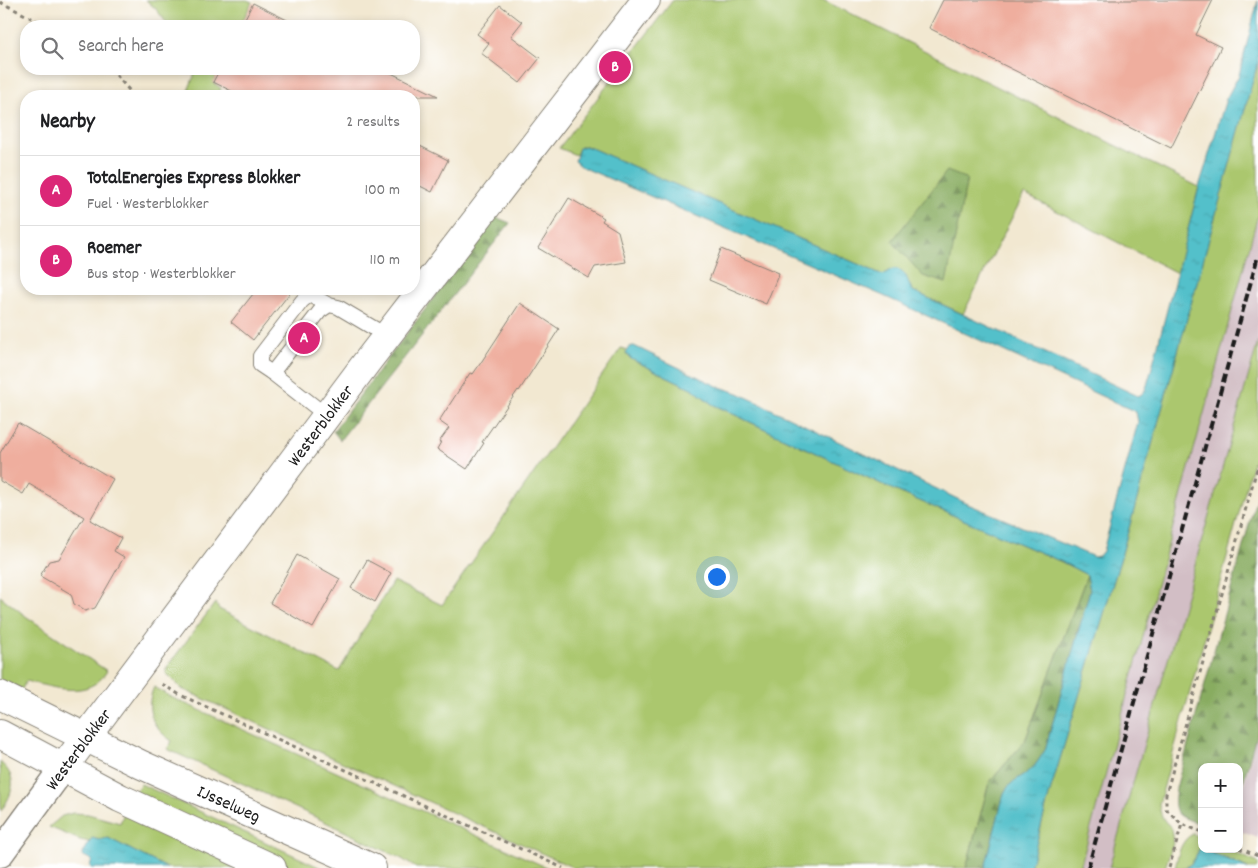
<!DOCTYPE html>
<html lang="en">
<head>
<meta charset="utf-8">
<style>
	body { margin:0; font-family:Dekko,sans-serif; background:#f6f6f6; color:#202124 }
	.controls { position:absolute; right:15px; bottom:15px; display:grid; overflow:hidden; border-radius:10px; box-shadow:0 2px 8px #0003 }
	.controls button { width:45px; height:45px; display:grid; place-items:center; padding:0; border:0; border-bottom:1px solid #e0e0e0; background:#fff; color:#202124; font:25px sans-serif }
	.you { position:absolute; left:716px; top:576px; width:18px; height:18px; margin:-12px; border:4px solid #fff; border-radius:50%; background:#1a73e8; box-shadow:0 0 0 8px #1a73e833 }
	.badge { display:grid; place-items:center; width:32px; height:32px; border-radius:50%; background:#db2777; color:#fff; font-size:16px; font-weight:700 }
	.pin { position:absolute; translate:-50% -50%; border:2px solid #fff; box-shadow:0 1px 5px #0006 }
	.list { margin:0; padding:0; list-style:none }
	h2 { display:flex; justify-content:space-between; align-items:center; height:65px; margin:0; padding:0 20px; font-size:21px }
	h2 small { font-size:16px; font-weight:400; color:#757577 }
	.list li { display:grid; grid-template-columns:32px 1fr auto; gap:15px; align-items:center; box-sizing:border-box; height:70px; padding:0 20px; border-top:1px solid #e0e0e0 }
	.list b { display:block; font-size:19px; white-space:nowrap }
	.list p { margin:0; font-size:16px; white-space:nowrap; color:#757577 }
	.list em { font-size:16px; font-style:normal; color:#757577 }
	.icon { flex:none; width:28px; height:28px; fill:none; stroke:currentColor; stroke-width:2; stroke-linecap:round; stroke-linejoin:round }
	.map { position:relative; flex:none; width:1258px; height:868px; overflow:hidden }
	.search { position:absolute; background:#fff; box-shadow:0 2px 8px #0003; left:20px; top:20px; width:400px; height:55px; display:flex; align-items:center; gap:12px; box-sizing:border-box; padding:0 18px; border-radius:20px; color:#757577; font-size:19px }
	.panel { position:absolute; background:#fff; box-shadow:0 2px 8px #0003; left:20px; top:90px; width:400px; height:205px; border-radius:20px }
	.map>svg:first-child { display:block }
	.industrial { fill:#d2bec5 }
	.green { fill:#abc76e; stroke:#647245 }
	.forest { fill:url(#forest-firs); stroke:#52643e }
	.water { fill:url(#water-ripples); stroke:#386e73 }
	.building { fill:#efae9e }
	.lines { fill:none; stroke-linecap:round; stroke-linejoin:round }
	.lane-casing { stroke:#878276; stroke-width:16 }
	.street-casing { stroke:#878276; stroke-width:29 }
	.secondary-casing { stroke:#878276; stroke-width:30 }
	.path { stroke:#878276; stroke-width:3; stroke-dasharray:4 4; stroke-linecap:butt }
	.lane { stroke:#fff; stroke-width:14 }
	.street { stroke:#fff; stroke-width:26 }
	.secondary { stroke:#fff; stroke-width:28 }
	.rail { stroke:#1c1c1c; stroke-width:4; stroke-dasharray:8 4; stroke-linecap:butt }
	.labels { text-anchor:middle; stroke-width:4; stroke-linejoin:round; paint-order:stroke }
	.street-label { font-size:18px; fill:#1c1c1c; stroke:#fff }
</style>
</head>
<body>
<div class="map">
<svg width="1258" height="868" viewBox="0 0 1258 868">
	<defs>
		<pattern id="forest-firs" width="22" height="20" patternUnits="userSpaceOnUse" patternTransform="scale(1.25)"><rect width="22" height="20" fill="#88ac61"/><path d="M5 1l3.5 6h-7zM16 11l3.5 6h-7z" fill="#6e8b4f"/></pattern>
		<pattern id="water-ripples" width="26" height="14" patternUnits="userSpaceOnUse" patternTransform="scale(1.25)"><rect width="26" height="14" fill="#53c0ca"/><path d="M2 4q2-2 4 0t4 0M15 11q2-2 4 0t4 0" fill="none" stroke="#48a4ad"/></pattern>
	</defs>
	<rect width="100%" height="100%" fill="#fff"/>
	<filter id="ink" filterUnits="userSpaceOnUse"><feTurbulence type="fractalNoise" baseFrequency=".02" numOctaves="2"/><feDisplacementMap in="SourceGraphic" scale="10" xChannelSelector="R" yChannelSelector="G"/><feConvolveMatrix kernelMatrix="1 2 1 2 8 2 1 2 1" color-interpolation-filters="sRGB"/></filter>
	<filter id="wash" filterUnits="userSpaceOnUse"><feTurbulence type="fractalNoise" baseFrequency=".0096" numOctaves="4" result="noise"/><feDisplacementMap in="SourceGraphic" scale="20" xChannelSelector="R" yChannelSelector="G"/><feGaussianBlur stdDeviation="1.12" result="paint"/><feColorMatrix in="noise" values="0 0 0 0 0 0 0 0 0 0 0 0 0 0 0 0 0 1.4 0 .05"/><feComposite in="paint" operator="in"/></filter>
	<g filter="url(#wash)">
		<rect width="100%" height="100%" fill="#f2e8d1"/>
		<g class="industrial">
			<polygon points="1258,215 1258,342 1109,868 1080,868"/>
			<polygon points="1258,729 1258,838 1239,831 1239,805"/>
		</g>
		<g class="green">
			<polygon points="146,0 247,0 252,2 240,26 169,26 156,9"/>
			<polygon points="673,0 823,0 1199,187 1177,273 1024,194 963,314 913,291 910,286 886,274 883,275 591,148 585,146 579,148 576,155 559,148"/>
			<polygon points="1258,61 1258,215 1080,868 1030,868 1050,792 1121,557"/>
			<polygon points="194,69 219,69 213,83 221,88 218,96 186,96 194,76"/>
			<path d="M 1258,342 L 1258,444 L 1159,804 C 1160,814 1163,821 1171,827 L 1173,843 L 1165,868 L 1109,868 Z"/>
			<polygon points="621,348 627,350 626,353 631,359 693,389 712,404 894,490 1062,562 1087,575 1025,741 989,783 966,868 574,868 182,689 165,672 168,668 167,667 215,603 219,609 339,671 393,581 442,605"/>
			<path d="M 0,596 L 27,617 L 107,671 C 89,701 53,687 26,681 L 22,689 L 0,681 Z"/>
			<path d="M 154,687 L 173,698 L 548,868 L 416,868 L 402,859 L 311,815 L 167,749 L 172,741 C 152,728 144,709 154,687 Z"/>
			<path d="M 0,762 C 19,778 13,793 1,811 Z"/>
			<polygon points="141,784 321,868 293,868 133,794"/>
			<polygon points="73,813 88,814 120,823 124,813 255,868 167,868 108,838 99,840 92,838 90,842 80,840 49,827 62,816"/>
			<path d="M 1193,834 L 1202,838 L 1202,848 L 1200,848 C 1193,862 1192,868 1175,868 C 1178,856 1180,840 1193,834 Z"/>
			<polygon points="1204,849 1227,849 1258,863 1258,868 1248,868"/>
		</g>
		<g class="forest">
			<polygon points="947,171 967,179 946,283 923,276 892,241"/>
			<polygon points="495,217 510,223 340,440 333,431"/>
			<path d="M 1258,492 L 1258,728 L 1239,797 L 1239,767 L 1202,767 L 1202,824 C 1176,816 1172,815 1176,788 Z"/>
			<path d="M 1087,575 L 1090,590 L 1045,750 C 1040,758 1035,767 1028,772 C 1017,780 1011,781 1004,793 L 985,868 L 966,868 L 989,783 L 1025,741 Z"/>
		</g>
		<g class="water">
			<path d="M 1258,0 L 1258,62 L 1121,557 L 1050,792 L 1030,868 L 985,868 L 1004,793 C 1011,781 1017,780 1028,772 C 1035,767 1040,758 1045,750 L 1090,590 L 1087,575 L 1062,562 L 894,490 L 712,404 L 693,389 L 631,359 L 626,353 C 627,349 629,346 634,346 L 717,386 L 738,393 L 970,505 L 1094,557 L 1099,556 L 1103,551 L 1138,422 L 1136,412 L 886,297 L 582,167 L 575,161 L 579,148 L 585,146 L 591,148 L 883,275 L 892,269 C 908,268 906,281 913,291 L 1138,396 C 1147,393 1147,383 1150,375 L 1199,187 L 1226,99 L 1239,75 Z"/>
			<polygon points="92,838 99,840 108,838 167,868 92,868 90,867 92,860 82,855"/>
			<polygon points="1200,848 1202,849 1248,868 1185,868 1192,863"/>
		</g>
		<g id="blocks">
			<g class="building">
				<polygon points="943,0 1213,0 1196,35 1221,47 1171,148 929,28"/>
				<polygon points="253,3 299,26 241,26"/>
				<polygon points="500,5 522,22 511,36 540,58 520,83 481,53 489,43 477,34"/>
				<polygon points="220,69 383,69 438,96 242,96 213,82"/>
				<polygon points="414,143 448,160 432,192 414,183"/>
				<polygon points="569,198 604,218 602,221 618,231 626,262 595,267 589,278 538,248"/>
				<polygon points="721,249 779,273 766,304 709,280"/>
				<polygon points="257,289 293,289 253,340 231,322"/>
				<polygon points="520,303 559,329 519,391 518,390 482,442 484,443 467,469 437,449 441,442 439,442 449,428 439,421 470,373 473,374 480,364"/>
				<polygon points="18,423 113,479 90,520 121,538 114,551 124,557 95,608 85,611 74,604 71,594 40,576 49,561 59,559 84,517 29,484 23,494 0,481 0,453"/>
				<polygon points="297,555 340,579 313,628 270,603"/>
				<polygon points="367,560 391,573 375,602 351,588"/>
			</g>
		</g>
	</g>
	<g filter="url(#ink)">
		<use href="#blocks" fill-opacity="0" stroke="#878276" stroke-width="1"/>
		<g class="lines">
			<defs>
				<g id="lane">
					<polyline points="272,373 320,311 329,305 338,307 387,336"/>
					<polyline points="327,416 272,373 260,365 260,356 302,301 307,297 312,296 329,305"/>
				</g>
				<polyline id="street" points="0,854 63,768"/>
				<g id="secondary">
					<polyline points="0,695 142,765 372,868"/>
					<polyline points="0,734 120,798 272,868"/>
					<polyline points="63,768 366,363 646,0"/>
				</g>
			</defs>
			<use href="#lane" class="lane-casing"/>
			<use href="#street" class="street-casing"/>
			<use href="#secondary" class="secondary-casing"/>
			<g class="path">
				<polyline points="0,2 47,26"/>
				<polyline points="111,69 134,96"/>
				<polyline points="162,684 180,695 563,868"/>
				<polyline points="1202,832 1182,824 1166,809 1166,794 1258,465"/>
				<polyline points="1239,848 1258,856"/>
				<polyline points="1169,868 1182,824"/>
			</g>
			<use href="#lane" class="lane"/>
			<use href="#street" class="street"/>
			<use href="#secondary" class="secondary"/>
			<polyline class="rail" points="1088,868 1258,256"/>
		</g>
	</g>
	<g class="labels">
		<g class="street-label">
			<text transform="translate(320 425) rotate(-53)" y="6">Westerblokker</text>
			<text transform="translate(78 749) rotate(-53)" y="6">Westerblokker</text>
			<text transform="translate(229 803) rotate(24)" y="6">IJsselweg</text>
		</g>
	</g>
</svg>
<div class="controls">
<button>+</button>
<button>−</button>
</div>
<div class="you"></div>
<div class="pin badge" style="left:304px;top:338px">A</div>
<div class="pin badge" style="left:615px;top:67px">B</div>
<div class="search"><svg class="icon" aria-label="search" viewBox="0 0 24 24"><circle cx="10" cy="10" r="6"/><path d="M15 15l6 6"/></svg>Search here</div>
<section class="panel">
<h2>Nearby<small>2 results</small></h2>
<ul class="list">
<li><span class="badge">A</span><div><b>TotalEnergies Express Blokker</b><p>Fuel · Westerblokker</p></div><em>100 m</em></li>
<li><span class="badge">B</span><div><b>Roemer</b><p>Bus stop · Westerblokker</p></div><em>110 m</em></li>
</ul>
</section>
</div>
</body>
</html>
